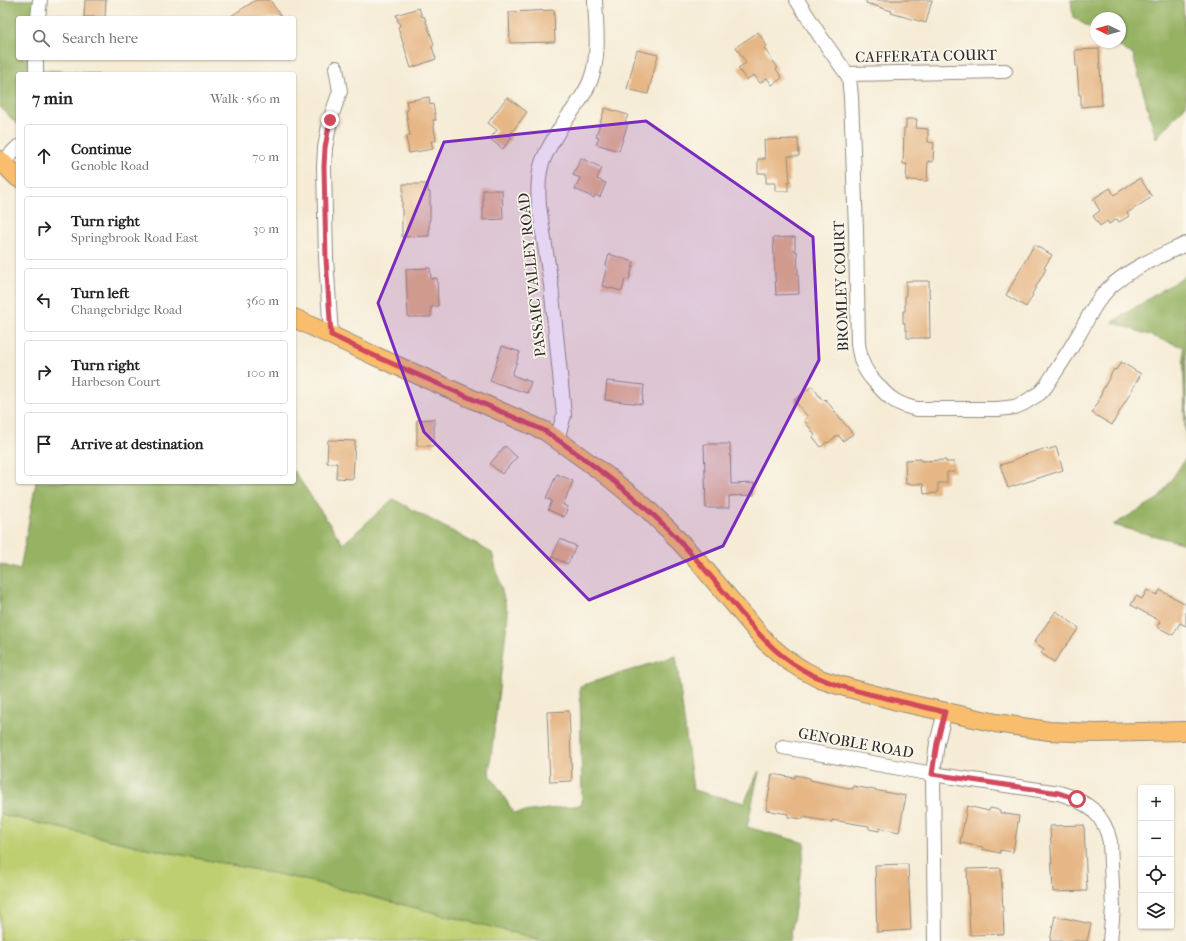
<!DOCTYPE html>
<html lang="en">
<head>
<meta charset="utf-8">
<style>
	body { margin:0; font-family:"IM FELL French Canon",serif; background:#f6f6f6; color:#222 }
	.controls { position:absolute; right:12px; bottom:12px; display:grid; overflow:hidden; border-radius:4px; box-shadow:0 1px 3px #0004 }
	.controls button { width:36px; height:36px; display:grid; place-items:center; padding:0; border:0; border-bottom:1px solid #e0e0e0; background:#fff; color:#222; font:20px sans-serif }
	.compass { position:absolute; left:1090px; top:12px; width:36px; height:36px; border-radius:50%; background:#fff; box-shadow:0 1px 3px #0004; rotate:275deg }
	.stop { position:absolute; width:12px; height:12px; margin:-9px; border:3px solid #d1495b; border-radius:50%; background:#fff }
	.stop.end { background:#d1495b; border-color:#fff; box-shadow:0 1px 4px #0008 }
	.list { margin:0; padding:0; list-style:none }
	h2 { display:flex; justify-content:space-between; align-items:center; height:52px; margin:0; padding:0 16px; font-size:17px }
	h2 small { font-size:13px; font-weight:400; color:#767676 }
	.list li { display:grid; grid-template-columns:26px 1fr auto; gap:12px; align-items:center; box-sizing:border-box; height:64px; margin:0 8px 8px; padding:0 8px; border:1px solid #e0e0e0; border-radius:4px }
	.list b { display:block; font-size:15px; white-space:nowrap }
	.list p { margin:0; font-size:13px; white-space:nowrap; color:#767676 }
	.list em { font-size:13px; font-style:normal; color:#767676 }
	.icon { flex:none; width:22px; height:22px; fill:none; stroke:currentColor; stroke-width:2; stroke-linecap:round; stroke-linejoin:round }
	.map { position:relative; flex:none; width:1186px; height:941px; overflow:hidden }
	.search { position:absolute; background:#fff; box-shadow:0 1px 3px #0004; left:16px; top:16px; width:280px; height:44px; display:flex; align-items:center; gap:10px; box-sizing:border-box; padding:0 14px; border-radius:4px; color:#767676; font-size:15px }
	.panel { position:absolute; background:#fff; box-shadow:0 1px 3px #0004; left:16px; top:72px; width:280px; height:412px; border-radius:4px }
	.map>svg:first-child { display:block }
	.green { fill:#becf71; stroke:#747d4e }
	.forest { fill:#96b263; stroke:#606e47 }
	.building { fill:#e6b684 }
	.lines { fill:none; stroke-linecap:round; stroke-linejoin:round }
	.minor-casing { stroke:#908c80; stroke-width:16 }
	.major-casing { stroke:#908c80; stroke-width:20 }
	.minor { stroke:#fff; stroke-width:14 }
	.major { stroke:#f9be6d; stroke-width:18 }
	.route { stroke:#d1495b; stroke-width:5 }
	.marked { fill:#7b2cbf; fill-opacity:0.2; stroke:#7b2cbf; stroke-width:3; stroke-linejoin:round }
	.labels { text-anchor:middle; stroke-width:3.5; stroke-linejoin:round; paint-order:stroke }
	.street-label { font-size:15px; fill:#2b2b2b; stroke:#fbf7ec }
</style>
</head>
<body>
<div class="map">
<svg width="1186" height="941" viewBox="0 0 1186 941">
	<rect width="100%" height="100%" fill="#fbf7ec"/>
	<filter id="ink" filterUnits="userSpaceOnUse"><feTurbulence type="fractalNoise" baseFrequency=".025" numOctaves="2"/><feDisplacementMap in="SourceGraphic" scale="8" xChannelSelector="R" yChannelSelector="G"/><feConvolveMatrix kernelMatrix="1 2 1 2 8 2 1 2 1" color-interpolation-filters="sRGB"/></filter>
	<filter id="wash" filterUnits="userSpaceOnUse"><feTurbulence type="fractalNoise" baseFrequency=".012" numOctaves="4" result="noise"/><feDisplacementMap in="SourceGraphic" scale="16" xChannelSelector="R" yChannelSelector="G"/><feGaussianBlur stdDeviation="0.9" result="paint"/><feColorMatrix in="noise" values="0 0 0 0 0 0 0 0 0 0 0 0 0 0 0 0 0 1.4 0 .05"/><feComposite in="paint" operator="in"/></filter>
	<g filter="url(#wash)">
		<rect width="100%" height="100%" fill="#f6ecd6"/>
		<polygon class="green" points="0,814 137,846 297,878 547,941 0,941"/>
		<g class="forest">
			<polygon points="0,0 37,0 35,18 18,18 18,58 32,58 31,69 100,74 18,74 18,125 0,107"/>
			<polygon points="1071,0 1183,0 1186,49 1186,105 1156,138 1133,55 1112,42 1120,42 1120,18 1096,18 1096,32 1073,17"/>
			<polygon points="1186,275 1186,544 1113,525 1159,498 1186,458 1183,347 1112,322"/>
			<polygon points="294,471 343,544 393,499 492,553 508,614 489,773 514,813 582,805 580,686 676,656 693,790 744,803 759,771 747,827 805,843 790,941 547,941 297,878 137,846 0,814 0,564 20,570 36,482 294,482"/>
		</g>
		<g id="blocks">
			<g class="building">
				<polygon points="85,0 106,0 105,17 84,17"/>
				<polygon points="256,0 270,0 282,18 228,18"/>
				<polygon points="866,0 932,0 926,23 891,13 892,11 866,3"/>
				<polygon points="419,8 422,17 424,16 434,44 432,47 436,59 411,68 398,27 400,26 396,15"/>
				<polygon points="554,10 555,42 510,43 509,12"/>
				<polygon points="758,32 767,46 764,48 778,68 776,69 782,78 772,85 767,78 760,83 754,75 746,80 738,68 746,63 736,47"/>
				<polygon points="1099,49 1102,105 1081,107 1081,95 1079,95 1077,66 1076,66 1075,50"/>
				<polygon points="637,50 658,55 648,94 627,89"/>
				<polygon points="429,97 430,105 433,104 436,120 433,120 436,141 431,141 433,149 409,153 406,137 410,136 406,111 408,110 406,101"/>
				<polygon points="507,97 527,112 509,136 512,137 503,149 490,139 497,130 488,123"/>
				<polygon points="605,108 628,115 625,122 628,123 619,151 596,144 599,137 596,136"/>
				<polygon points="906,119 917,119 916,128 928,129 928,142 934,143 933,162 928,161 927,181 906,180 907,164 903,164 904,128 906,128"/>
				<polygon points="798,139 799,156 788,156 790,182 788,182 788,191 775,191 775,183 766,183 766,173 758,173 758,159 765,159 764,140"/>
				<polygon points="581,158 602,168 597,179 606,183 600,197 595,195 594,198 575,189 580,178 573,175"/>
				<polygon points="1140,178 1152,197 1127,213 1129,216 1119,222 1117,219 1109,224 1107,221 1100,226 1093,216 1100,211 1093,199 1110,188 1114,195"/>
				<polygon points="403,184 428,184 428,192 430,192 430,220 429,220 429,236 402,237 402,194 403,193"/>
				<polygon points="483,190 502,190 503,219 483,220"/>
				<polygon points="795,237 795,251 797,251 799,294 776,295 773,238"/>
				<polygon points="1034,245 1052,255 1044,268 1046,269 1032,294 1033,295 1026,307 1006,295"/>
				<polygon points="609,254 634,262 629,280 625,279 622,291 602,286 607,266 606,265"/>
				<polygon points="430,268 431,279 437,278 438,306 431,307 431,317 408,317 406,269"/>
				<polygon points="906,281 929,281 930,338 907,338 907,330 905,330 905,323 903,323 903,311 905,311 905,295 906,295"/>
				<polygon points="502,346 520,352 512,375 531,382 527,393 490,381"/>
				<polygon points="1121,362 1141,374 1112,425 1092,413 1099,401 1098,400 1102,393 1101,393 1114,369 1116,370"/>
				<polygon points="607,381 644,385 642,404 605,400"/>
				<polygon points="812,386 823,401 825,399 853,434 843,441 838,435 828,443 827,442 821,447 813,437 815,435 804,420 808,417 794,400"/>
				<polygon points="434,419 434,446 417,446 417,420"/>
				<polygon points="328,440 355,441 353,479 336,478 337,463 327,463"/>
				<polygon points="704,444 730,444 731,484 754,483 754,495 729,496 729,508 706,508"/>
				<polygon points="505,446 517,457 502,474 490,464"/>
				<polygon points="1056,447 1063,470 1008,488 1000,465 1014,461 1013,460 1021,457 1021,456 1047,448 1047,450"/>
				<polygon points="921,459 921,461 946,460 946,462 954,462 955,472 947,472 947,483 938,483 938,493 924,494 923,484 906,484 905,460"/>
				<polygon points="557,474 573,481 563,505 568,507 564,517 548,510 552,501 546,498"/>
				<polygon points="560,539 576,546 568,564 552,557"/>
				<polygon points="1147,590 1157,595 1160,590 1186,604 1186,626 1180,623 1173,635 1157,627 1160,621 1131,605 1136,596 1142,599"/>
				<polygon points="1056,611 1079,628 1054,662 1041,653 1044,649 1034,642"/>
				<polygon points="569,711 572,781 550,782 547,712"/>
				<polygon points="772,774 795,778 795,775 810,778 810,780 853,789 853,786 906,796 899,832 880,828 879,831 869,829 869,826 832,820 832,822 803,817 803,819 788,817 788,814 766,810"/>
				<polygon points="967,806 989,811 990,808 1000,810 1000,813 1019,816 1013,852 1000,850 1000,853 982,849 983,847 960,843"/>
				<polygon points="1084,825 1087,891 1053,892 1050,826"/>
				<polygon points="908,864 911,930 877,932 875,865"/>
				<polygon points="1001,868 1004,934 970,935 967,869"/>
				<polygon points="1055,916 1091,924 1087,941 1050,941"/>
			</g>
		</g>
	</g>
	<g filter="url(#ink)">
		<use href="#blocks" fill-opacity="0" stroke="#908c80" stroke-width="1"/>
		<g class="lines">
			<defs>
				<g id="minor">
					<path d="M 797,0 L 820,36 L 849,77 L 851,97 L 856,230 L 858,344 C 859,350 860,356 862,362 C 865,370 870,377 876,383 C 888,398 898,405 917,409 L 998,409 L 1015,407 L 1024,403 L 1040,393 L 1046,386 C 1057,369 1069,352 1079,334 C 1089,317 1094,303 1109,288 C 1130,268 1160,256 1186,244"/>
					<polyline points="38,18 40,0"/>
					<polyline points="36,74 36,58"/>
					<polyline points="847,74 1005,71"/>
					<polyline points="2,163 18,147"/>
					<polyline points="331,335 326,259 324,167 325,148 330,120 340,91 336,68"/>
					<path d="M 557,439 L 564,415 L 561,384 L 551,285 L 539,206 C 538,193 538,176 542,163 C 546,151 560,128 567,118 C 576,106 586,93 591,79 C 600,54 596,26 595,0"/>
					<path d="M 783,747 L 933,774 L 1059,793 C 1086,801 1104,813 1110,842 L 1113,908 L 1110,941"/>
					<polyline points="935,941 933,774 937,743 945,712"/>
				</g>
				<g id="major">
					<polyline points="0,160 18,178"/>
					<polyline points="294,318 375,356 545,431 606,475 643,505 670,531 702,566 766,642 787,660 803,670 820,679 838,685 901,702 996,723 1049,731 1096,733 1186,731"/>
				</g>
			</defs>
			<use href="#minor" class="minor-casing"/>
			<use href="#major" class="major-casing"/>
			<use href="#minor" class="minor"/>
			<use href="#major" class="major"/>
		</g>
	</g>
	<g class="lines" filter="url(#ink)">
		<path class="route" d="M 330,120 L 325,148 L 324,167 L 326,259 L 331,335 L 375,356 L 545,431 C 589,461 632,493 670,531 C 691,552 709,574 728,597 C 750,624 772,653 803,670 C 824,682 846,688 869,694 C 894,700 920,706 945,712 L 937,743 L 932,774 L 1059,793 L 1077,799"/>
	</g>
	<path class="marked" d="M 646,121 L 813,237 L 819,360 L 723,546 L 589,600 L 424,432 L 378,303 L 444,142 Z"/>
	<g class="labels">
		<g class="street-label">
			<text transform="translate(926 56) rotate(-1)" y="5">CAFFERATA COURT</text>
			<text transform="translate(532 275) rotate(-96)" y="5">PASSAIC VALLEY ROAD</text>
			<text transform="translate(841 286) rotate(-92)" y="5">BROMLEY COURT</text>
			<text transform="translate(856 743) rotate(10)" y="5">GENOBLE ROAD</text>
		</g>
	</g>
</svg>
<div class="controls">
<button>+</button>
<button>−</button>
<button><svg class="icon" aria-label="locate" viewBox="0 0 24 24"><circle cx="12" cy="12" r="6"/><path d="M12 2v4M12 18v4M2 12h4M18 12h4"/></svg></button>
<button><svg class="icon" aria-label="layers" viewBox="0 0 24 24"><path d="M12 4l9 5-9 5-9-5zM3 14l9 5 9-5"/></svg></button>
</div>
<svg class="compass" viewBox="-18 -18 36 36"><path d="M0-13l5 13h-10z" fill="#e53935"/><path d="M0 13l5-13h-10z" fill="#767676"/></svg>
<div class="stop" style="left:1077px;top:799px"></div>
<div class="stop end" style="left:330px;top:120px"></div>
<div class="search"><svg class="icon" aria-label="search" viewBox="0 0 24 24"><circle cx="10" cy="10" r="6"/><path d="M15 15l6 6"/></svg>Search here</div>
<section class="panel">
<h2>7 min<small>Walk · 560 m</small></h2>
<ul class="list">
<li><svg class="icon" aria-label="ahead" viewBox="0 0 24 24"><path d="M12 20V5M6 11l6-6 6 6"/></svg><div><b>Continue</b><p>Genoble Road</p></div><em>70 m</em></li>
<li><svg class="icon" aria-label="right" viewBox="0 0 24 24"><path d="M7 20v-9h11M14 6l5 5-5 5"/></svg><div><b>Turn right</b><p>Springbrook Road East</p></div><em>30 m</em></li>
<li><svg class="icon" aria-label="left" viewBox="0 0 24 24"><path d="M17 20v-9H6M10 6l-5 5 5 5"/></svg><div><b>Turn left</b><p>Changebridge Road</p></div><em>360 m</em></li>
<li><svg class="icon" aria-label="right" viewBox="0 0 24 24"><path d="M7 20v-9h11M14 6l5 5-5 5"/></svg><div><b>Turn right</b><p>Harbeson Court</p></div><em>100 m</em></li>
<li><svg class="icon" aria-label="arrive" viewBox="0 0 24 24"><path d="M6 21V4h12l-3 4 3 4H6"/></svg><div><b>Arrive at destination</b></div></li>
</ul>
</section>
</div>
</body>
</html>
